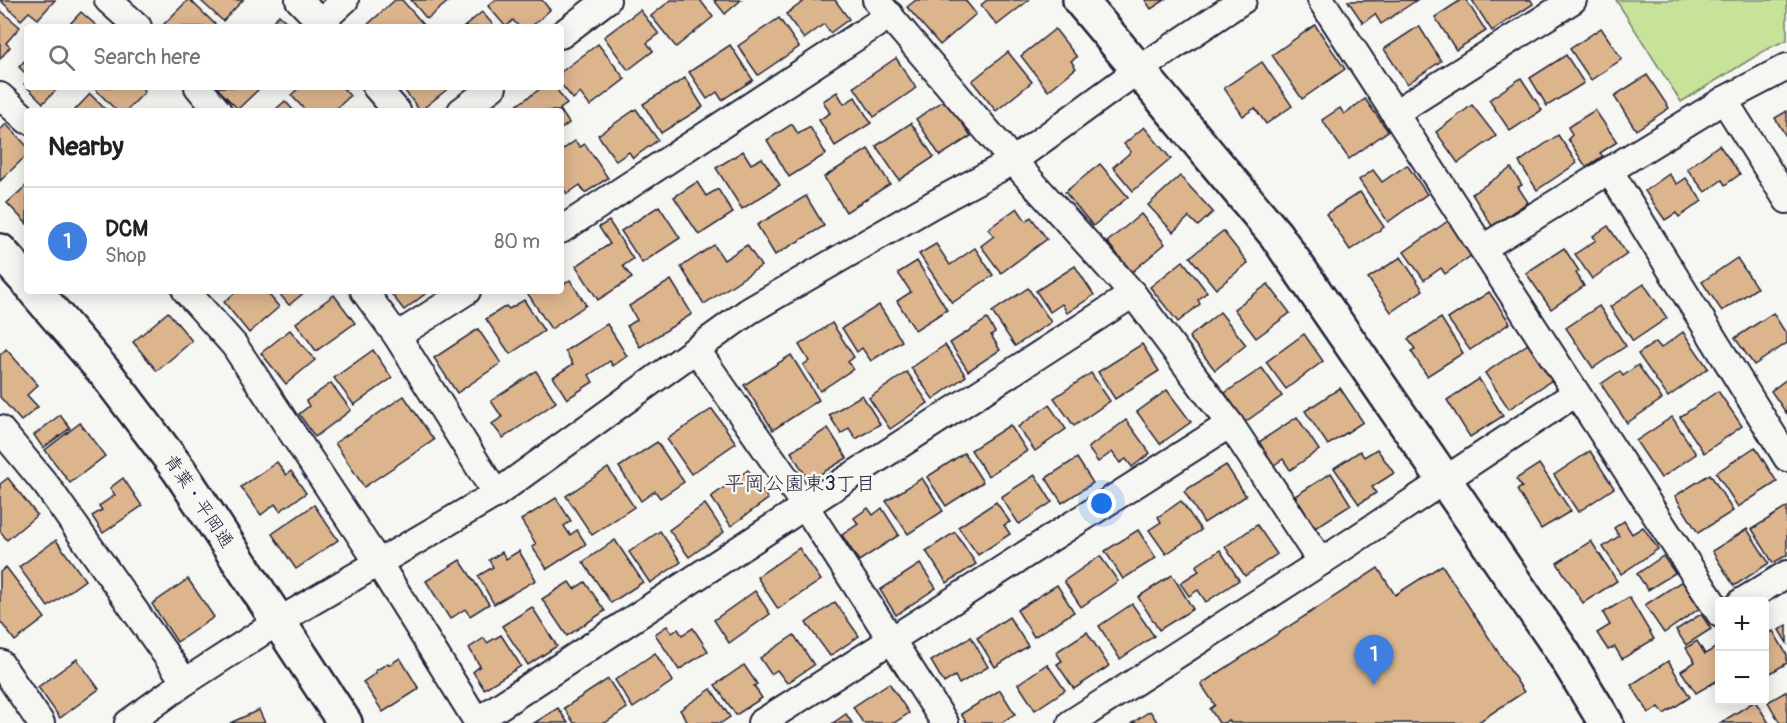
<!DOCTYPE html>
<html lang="en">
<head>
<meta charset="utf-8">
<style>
	body { margin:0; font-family:Pangolin,"Klee One",sans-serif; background:#f2f2f2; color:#202124 }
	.controls { position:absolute; right:18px; bottom:18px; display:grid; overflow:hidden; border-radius:6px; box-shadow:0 3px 15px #0003 }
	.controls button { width:54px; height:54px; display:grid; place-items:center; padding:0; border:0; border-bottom:2px solid #e0e0e0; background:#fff; color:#202124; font:30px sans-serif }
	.you { position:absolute; left:1102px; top:504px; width:21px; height:21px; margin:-15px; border:4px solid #fff; border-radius:50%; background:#1a73e8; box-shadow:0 0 0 9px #1a73e833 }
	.badge { display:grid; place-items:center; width:39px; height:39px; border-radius:50%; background:#d93025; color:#fff; font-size:20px; font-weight:700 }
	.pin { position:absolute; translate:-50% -50px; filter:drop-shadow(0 2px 3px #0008) }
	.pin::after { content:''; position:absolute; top:32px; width:21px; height:18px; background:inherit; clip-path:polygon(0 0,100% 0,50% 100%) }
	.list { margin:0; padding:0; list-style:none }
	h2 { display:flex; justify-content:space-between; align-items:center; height:78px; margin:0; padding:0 24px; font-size:26px }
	h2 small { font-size:20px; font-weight:400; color:#757577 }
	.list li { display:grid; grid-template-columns:39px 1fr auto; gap:18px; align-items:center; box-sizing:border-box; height:108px; padding:0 24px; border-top:2px solid #e0e0e0 }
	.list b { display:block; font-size:22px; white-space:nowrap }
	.list p { margin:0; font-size:20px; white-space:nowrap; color:#757577 }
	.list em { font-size:20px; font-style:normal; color:#757577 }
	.icon { flex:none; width:33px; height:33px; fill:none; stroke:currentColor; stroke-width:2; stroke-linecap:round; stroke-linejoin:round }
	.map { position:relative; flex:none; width:1787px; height:723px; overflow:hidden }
	.search { position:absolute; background:#fff; box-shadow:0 3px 15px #0003; left:24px; top:24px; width:540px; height:66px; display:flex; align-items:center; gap:15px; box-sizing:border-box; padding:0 21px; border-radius:6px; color:#757577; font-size:22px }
	.panel { position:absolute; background:#fff; box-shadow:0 3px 15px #0003; left:24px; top:108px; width:540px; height:186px; border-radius:6px }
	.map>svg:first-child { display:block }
	.green { fill:#c7e299; stroke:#74826a; stroke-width:1.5 }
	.building { fill:#dcb58d; stroke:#22223b; stroke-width:1.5 }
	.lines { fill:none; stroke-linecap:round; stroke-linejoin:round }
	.minor-casing { stroke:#22223b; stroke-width:30 }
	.tertiary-casing { stroke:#22223b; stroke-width:38 }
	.minor { stroke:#f6f6f2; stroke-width:26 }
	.tertiary { stroke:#f6f6f2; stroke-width:33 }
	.labels { text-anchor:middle; stroke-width:5; stroke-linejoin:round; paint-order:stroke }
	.street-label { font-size:18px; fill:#22223b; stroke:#f6f6f2 }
	.neighbourhood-label { font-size:20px; fill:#22223b; stroke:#f6f6f2 }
</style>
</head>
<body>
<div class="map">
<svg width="1787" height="723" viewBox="0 0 1787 723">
	<rect width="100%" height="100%" fill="#f6f6f2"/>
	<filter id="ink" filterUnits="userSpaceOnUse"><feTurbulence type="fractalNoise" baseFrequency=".0167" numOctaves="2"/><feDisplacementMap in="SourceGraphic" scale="12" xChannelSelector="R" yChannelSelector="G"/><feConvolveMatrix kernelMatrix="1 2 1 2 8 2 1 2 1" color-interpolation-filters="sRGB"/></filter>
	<g filter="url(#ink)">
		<polygon class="green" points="1616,0 1787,0 1787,40 1769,48 1681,102"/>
		<g class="building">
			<polygon points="0,0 55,0 38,19 29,12 21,20"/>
			<polygon points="188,0 190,0 218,27 163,27 162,26"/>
			<polygon points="200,0 243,0 223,21"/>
			<polygon points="395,0 402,0 425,26 365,27"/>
			<polygon points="411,0 450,0 427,19"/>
			<polygon points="495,0 542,0 550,10 531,27 519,27 513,20 506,27 488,6"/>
			<polygon points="671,0 700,0 713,17 676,47 651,16"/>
			<polygon points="714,0 741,0 725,14"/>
			<polygon points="806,0 835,0 849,19 830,33 824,24 804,39 786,14"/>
			<polygon points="916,0 965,0 976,14 940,45 907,7"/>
			<polygon points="987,0 1029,0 997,25 981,5"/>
			<polygon points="1145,0 1165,0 1151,9"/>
			<polygon points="1417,0 1381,24 1375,14 1363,23 1348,1"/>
			<polygon points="1461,0 1466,0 1486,31 1456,50 1435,17"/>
			<polygon points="1472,0 1531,0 1533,4 1492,31"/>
			<polygon points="0,10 20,27 6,43 10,47 0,59"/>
			<polygon points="640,10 659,34 647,43 653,51 628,70 604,37"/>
			<polygon points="81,12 98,27 67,27"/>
			<polygon points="482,12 495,27 464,27"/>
			<polygon points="279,15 292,27 267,27"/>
			<polygon points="779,18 799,47 758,75 738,46"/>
			<polygon points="1315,25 1345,69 1302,99 1272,55"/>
			<polygon points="1419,26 1441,61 1407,84 1384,49"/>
			<polygon points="1601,28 1622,59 1591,80 1570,49"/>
			<polygon points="1055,29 1077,57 1071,61 1076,68 1048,91 1021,56"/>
			<polygon points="598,44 625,79 590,106 580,93 573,99 561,84 561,72"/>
			<polygon points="730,45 753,80 722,100 717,92 707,99 689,72"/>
			<polygon points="1008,52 1032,82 996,111 972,81"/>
			<polygon points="1566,55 1584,83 1547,106 1530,78"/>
			<polygon points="27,58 27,75 19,67"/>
			<polygon points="896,58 916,88 874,117 854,87"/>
			<polygon points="1262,62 1292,106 1266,124 1255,108 1243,116 1224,88"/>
			<polygon points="1647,75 1669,108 1636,130 1614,96"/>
			<polygon points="685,78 703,107 661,133 643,104"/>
			<polygon points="1521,78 1542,110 1510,131 1489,100"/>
			<polygon points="27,81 27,87 59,87 43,103 24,84"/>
			<polygon points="93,87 141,87 145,92 126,111 117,111"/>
			<polygon points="216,87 261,87 238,109"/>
			<polygon points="300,87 342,87 350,96 334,111 323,111 321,109 319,111 306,111 291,95"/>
			<polygon points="402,87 450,87 420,111"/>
			<polygon points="543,87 555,87 567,104 560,109 561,111 514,111 513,108"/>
			<polygon points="837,92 844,104 855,97 871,123 835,146 819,120 830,113 823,101"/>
			<polygon points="90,94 107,111 74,111"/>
			<polygon points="946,99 971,136 940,156 916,119"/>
			<polygon points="1365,99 1388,131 1349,159 1322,120 1340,108 1344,114"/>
			<polygon points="285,101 294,111 274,111"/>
			<polygon points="1472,105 1496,136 1458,163 1436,132"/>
			<polygon points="636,109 658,140 633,158 629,152 616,161 598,135"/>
			<polygon points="1595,110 1617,142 1600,153 1603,156 1586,167 1568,139 1572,135 1568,127"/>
			<polygon points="561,111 569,123 561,129"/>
			<polygon points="1787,111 1787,138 1775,118"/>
			<polygon points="911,123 934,157 899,180 876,146"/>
			<polygon points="6,124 27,146 27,155 0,181 0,130"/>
			<polygon points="792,124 798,134 810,127 826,154 789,177 767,140"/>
			<polygon points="1144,127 1171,159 1133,191 1113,167 1131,152 1124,144"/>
			<polygon points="1558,135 1577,163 1537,190 1519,162"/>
			<polygon points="575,141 580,147 585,144 608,178 585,193 580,185 567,194 561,185 561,151"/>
			<polygon points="1719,145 1740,174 1725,185 1722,180 1705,192 1687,169"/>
			<polygon points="868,149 890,184 846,212 824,177"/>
			<polygon points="743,151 751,164 762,158 780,185 742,209 716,168"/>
			<polygon points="1100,164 1128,197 1093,226 1065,192"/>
			<polygon points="1407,165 1427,194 1388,222 1359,180 1373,170 1382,182"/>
			<polygon points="1511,168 1522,185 1518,187 1528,202 1492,226 1472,194"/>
			<polygon points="1669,174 1677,184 1686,178 1702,201 1679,217 1676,213 1665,220 1645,191"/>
			<polygon points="1180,176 1213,212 1198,226 1189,217 1173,232 1148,205"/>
			<polygon points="697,182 706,196 718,189 733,213 699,235 674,197"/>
			<polygon points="27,185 27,224 7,203"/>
			<polygon points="1360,192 1384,227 1350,250 1326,214"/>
			<polygon points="806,196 824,226 775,255 757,225"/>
			<polygon points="659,206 680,238 642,263 621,231"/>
			<polygon points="1017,208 1026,221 1031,217 1047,239 1001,273 981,246 994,236 988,229"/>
			<polygon points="1141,214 1165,244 1132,272 1107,242"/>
			<polygon points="609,221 633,259 623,266 632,278 598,300 576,266 610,244 599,227"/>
			<polygon points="1448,221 1472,255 1445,274 1441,268 1424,280 1404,252"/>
			<polygon points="1608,226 1627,254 1592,279 1575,254 1596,240 1593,236"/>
			<polygon points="1223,231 1248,263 1216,289 1190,257"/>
			<polygon points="936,244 950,265 975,248 993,275 952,303 919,254"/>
			<polygon points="714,245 724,260 747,245 761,266 704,304 681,267"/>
			<polygon points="1564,248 1579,271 1576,273 1584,286 1551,309 1526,273"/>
			<polygon points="1401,257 1423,290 1391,312 1368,278"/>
			<polygon points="1737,258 1757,288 1722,311 1702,282"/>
			<polygon points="917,261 947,310 915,330 897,301 911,292 898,273"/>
			<polygon points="1183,261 1207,292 1198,300 1200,304 1178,322 1150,287"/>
			<polygon points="1075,266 1094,295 1067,313 1062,304 1050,312 1036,291"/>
			<polygon points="570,280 586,305 551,329 526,291 561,291 561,286"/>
			<polygon points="671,280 692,314 640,347 627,326 637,320 629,306"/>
			<polygon points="1268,284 1290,313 1256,338 1234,309"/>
			<polygon points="1644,284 1667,318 1633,341 1610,307"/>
			<polygon points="1028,288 1051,322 1015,346 992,312"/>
			<polygon points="237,291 266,291 279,307 249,333 224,302"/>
			<polygon points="277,291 306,291 289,305"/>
			<polygon points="389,291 429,291 404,310"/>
			<polygon points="1489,292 1510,323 1470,350 1448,319"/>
			<polygon points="334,295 355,323 316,351 296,323"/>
			<polygon points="524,300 544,331 510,354 486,319 506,306 509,309"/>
			<polygon points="879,305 902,341 871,361 862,348 857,352 842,328"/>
			<polygon points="1599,306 1626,346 1593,368 1566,328"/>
			<polygon points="168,312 192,341 157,371 133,342"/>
			<polygon points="1220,312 1246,345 1215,370 1189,337"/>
			<polygon points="1773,313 1787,335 1787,343 1754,365 1735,338"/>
			<polygon points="1441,318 1463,353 1427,376 1411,351 1415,349 1408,339"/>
			<polygon points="987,319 995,332 991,335 1000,350 968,371 950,343"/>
			<polygon points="832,323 854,357 848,362 853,369 820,391 803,365 809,361 799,345"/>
			<polygon points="607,324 627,356 613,366 610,361 589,375 593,382 567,399 553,377 573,364 565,351"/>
			<polygon points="478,329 501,363 457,393 434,358"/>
			<polygon points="290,330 315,360 286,384 261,353"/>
			<polygon points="1683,332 1708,368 1668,397 1638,354 1656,342 1661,348"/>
			<polygon points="1304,334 1323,361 1286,389 1266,362"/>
			<polygon points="1142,344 1159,371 1115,399 1098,372"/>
			<polygon points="1528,344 1552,380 1509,409 1485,373"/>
			<polygon points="945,345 966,376 933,399 911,368"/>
			<polygon points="6,349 38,385 27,395 38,407 21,421 0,397 0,355"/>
			<polygon points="373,350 392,378 354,405 334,378"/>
			<polygon points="791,355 819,400 773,430 744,385"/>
			<polygon points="1638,365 1662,399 1627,423 1601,384 1620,371 1623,376"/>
			<polygon points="1262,368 1282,396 1245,422 1225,393"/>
			<polygon points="536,371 556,402 503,438 492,424 502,417 491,401"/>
			<polygon points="907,372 928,403 890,429 869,398"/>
			<polygon points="1091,373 1110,401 1074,426 1054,398"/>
			<polygon points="1479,379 1503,416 1470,437 1447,400"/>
			<polygon points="1787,379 1787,414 1771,391"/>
			<polygon points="331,383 351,410 315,437 299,414 309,406 306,401"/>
			<polygon points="1340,388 1363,422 1328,445 1305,411"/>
			<polygon points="1167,390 1191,422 1160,444 1137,412"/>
			<polygon points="1718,391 1742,426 1704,453 1680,417"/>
			<polygon points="862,395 880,424 856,439 849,428 841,434 829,415"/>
			<polygon points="404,396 434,440 364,487 335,443"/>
			<polygon points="1049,405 1066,429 1035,451 1018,427"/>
			<polygon points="712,409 736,443 691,474 667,439"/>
			<polygon points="60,415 70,428 43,448 34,435"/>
			<polygon points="1297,417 1319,450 1290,470 1283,459 1274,465 1259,442"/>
			<polygon points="1672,417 1696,454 1661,478 1636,441"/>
			<polygon points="1126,420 1150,453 1132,467 1126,459 1120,463 1112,452 1098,462 1088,448"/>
			<polygon points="80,423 105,456 70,483 45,450"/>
			<polygon points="1010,425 1027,451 988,476 971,450"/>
			<polygon points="828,428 847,458 809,481 791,452"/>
			<polygon points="657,442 684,482 660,498 655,491 641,501 619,467"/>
			<polygon points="1755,447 1777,482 1738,507 1716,473"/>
			<polygon points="1377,449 1394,473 1372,487 1376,493 1359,504 1334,468 1360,451 1364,457"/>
			<polygon points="1590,451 1614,488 1578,512 1554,475"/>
			<polygon points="964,453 983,482 946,506 927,477"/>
			<polygon points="1077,458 1093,483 1062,503 1046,478"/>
			<polygon points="277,462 286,475 291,471 306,493 280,511 275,504 261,515 241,487"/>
			<polygon points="1539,464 1571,511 1541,529 1517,490 1522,487 1516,479"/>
			<polygon points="1226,465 1246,496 1204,523 1184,491"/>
			<polygon points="608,468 634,507 592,535 566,496"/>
			<polygon points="748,470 768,499 731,526 711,497"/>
			<polygon points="1331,473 1351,505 1315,528 1295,496"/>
			<polygon points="1710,474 1733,511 1698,533 1675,496"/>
			<polygon points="1035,475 1052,502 1019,524 1001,497"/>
			<polygon points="8,478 37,515 7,540 0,531 0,484"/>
			<polygon points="123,478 142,506 103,533 92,516 102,510 99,506 115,495 110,488"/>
			<polygon points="922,478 943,511 908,534 886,501"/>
			<polygon points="556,498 571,521 564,526 570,535 577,530 586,544 547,569 532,547 536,544 521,520"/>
			<polygon points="1181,501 1201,530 1166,554 1149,530 1161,522 1158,517"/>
			<polygon points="996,502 1010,522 1004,525 1010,534 978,555 958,527"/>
			<polygon points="705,504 724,532 689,557 669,530"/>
			<polygon points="314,505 338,540 296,569 272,534"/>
			<polygon points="1787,507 1787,555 1773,563 1752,529"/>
			<polygon points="868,508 873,515 882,508 899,535 859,561 842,535 858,524 854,518"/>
			<polygon points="1624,521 1632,534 1643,527 1658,549 1621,574 1603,547 1619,536 1614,528"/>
			<polygon points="1257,525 1277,554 1245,576 1225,547"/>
			<polygon points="1747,529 1769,563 1734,586 1712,551"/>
			<polygon points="1138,530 1156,558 1123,579 1105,551"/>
			<polygon points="660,531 681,562 650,583 629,552"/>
			<polygon points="955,532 976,564 947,583 926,551"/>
			<polygon points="56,540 85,580 48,607 19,567"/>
			<polygon points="615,540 643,582 611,603 583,562"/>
			<polygon points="1591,541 1617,581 1583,603 1557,563"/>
			<polygon points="799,548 821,580 778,609 757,577"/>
			<polygon points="1220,550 1239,580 1206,602 1198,590 1189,596 1180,583 1199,571 1196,566"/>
			<polygon points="519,551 536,580 494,604 478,576 493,567 489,560 502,552 506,559"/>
			<polygon points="1100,556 1118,581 1081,607 1064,581"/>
			<polygon points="1663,556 1675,573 1648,590 1637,574"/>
			<polygon points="460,560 489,604 470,616 465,609 450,619 426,581"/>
			<polygon points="920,564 936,588 896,615 880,590"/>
			<polygon points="1442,565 1524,692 1477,723 1231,723 1229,720 1224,723 1219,723 1210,709 1215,705 1201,684 1378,568 1395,595"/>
			<polygon points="6,567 45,618 15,641 0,621 0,572"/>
			<polygon points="1172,575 1193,609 1159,630 1138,597"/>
			<polygon points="188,579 214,617 177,642 152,604"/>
			<polygon points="1682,581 1700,608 1664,633 1645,605"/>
			<polygon points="569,582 574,589 585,582 605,611 567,636 542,599"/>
			<polygon points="1057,585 1074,612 1034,637 1017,610"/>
			<polygon points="755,591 770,614 729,643 714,620"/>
			<polygon points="1629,597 1654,639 1622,659 1615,647 1608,650 1597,633 1610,625 1603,613"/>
			<polygon points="835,602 859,636 830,656 806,623"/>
			<polygon points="1132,604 1154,636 1120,659 1099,626"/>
			<polygon points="532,607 557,646 528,665 502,626"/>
			<polygon points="1701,614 1711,629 1686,645 1676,630"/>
			<polygon points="1009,617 1028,646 995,667 977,638"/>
			<polygon points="1787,625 1787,643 1779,630"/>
			<polygon points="667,626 672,633 678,629 682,635 693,628 708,651 679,670 655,634"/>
			<polygon points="1773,631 1787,655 1787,663 1764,677 1764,636"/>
			<polygon points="1087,632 1109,666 1074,689 1057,664 1062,661 1056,652"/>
			<polygon points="501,635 521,666 484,689 473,672 480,666 469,648 484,638 487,643"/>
			<polygon points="794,635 814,665 787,683 777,670 771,674 760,658"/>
			<polygon points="971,637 988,667 959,684 955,676 944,683 931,661"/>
			<polygon points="1697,641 1705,654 1720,645 1720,679 1696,693 1681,671 1695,662 1686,648"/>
			<polygon points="655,653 673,681 633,708 615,680"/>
			<polygon points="400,658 419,689 383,712 363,682 376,673 375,671 388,663 389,665"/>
			<polygon points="77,659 99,689 60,718 38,687"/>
			<polygon points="1668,661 1690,697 1664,714 1659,707 1649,713 1631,685"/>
			<polygon points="1047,664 1065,690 1035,710 1018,684"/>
			<polygon points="744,665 757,684 754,686 762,698 736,715 715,685"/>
			<polygon points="608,679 627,708 605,723 574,723 564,708"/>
			<polygon points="889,683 909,713 894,723 863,723 853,707"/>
			<polygon points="711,689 730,717 721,723 688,723 680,710"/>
			<polygon points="1000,690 1015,714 1001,723 967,723 961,714"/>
			<polygon points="1787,691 1787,723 1780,723 1768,702"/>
			<polygon points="1755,701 1769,723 1720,723"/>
			<polygon points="558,708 568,723 534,723"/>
			<polygon points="259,710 265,723 230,723"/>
			<polygon points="1150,711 1158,723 1132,723"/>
			<polygon points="846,714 852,723 833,723"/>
		</g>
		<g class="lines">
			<defs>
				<g id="minor">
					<polyline points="108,0 138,27"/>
					<polyline points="299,0 325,27"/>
					<polyline points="876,0 1013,161 1133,294 1230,424 1321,562"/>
					<polyline points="1321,0 1720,614"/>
					<polyline points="321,22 345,0"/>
					<polyline points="561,35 607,0"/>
					<polyline points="198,87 218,111"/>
					<polyline points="376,87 397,111"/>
					<polyline points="0,96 27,120"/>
					<polyline points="1724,100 1787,200"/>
					<polyline points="461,111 493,87"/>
					<polyline points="1395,113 1573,0"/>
					<polyline points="1609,170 1787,458"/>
					<polyline points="561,230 890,15"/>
					<polyline points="1483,248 1724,100 1787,67"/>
					<polyline points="186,291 234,345 379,564 478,723"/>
					<polyline points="364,291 397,336 496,494"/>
					<polyline points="397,336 467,291"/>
					<polyline points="696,349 805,506 945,723"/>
					<polyline points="0,429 47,486 185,682"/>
					<polyline points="1741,602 1787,574"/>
					<polyline points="0,663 41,723"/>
					<polyline points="477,721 805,506 1133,294"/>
					<polyline points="128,723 185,682 279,621 496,494 749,311 932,205 1013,161 1138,70 1243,0"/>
					<polyline points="761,723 1230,424"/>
					<polyline points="1071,723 1321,562 1576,393"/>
				</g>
				<g id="tertiary">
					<polyline points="1080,0 1276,235 1562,651 1606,723"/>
					<polyline points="0,251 27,281"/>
					<polyline points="35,291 107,375 179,470 345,723"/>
				</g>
			</defs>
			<use href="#minor" class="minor-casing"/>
			<use href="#tertiary" class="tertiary-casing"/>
			<use href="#minor" class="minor"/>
			<use href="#tertiary" class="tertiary"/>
		</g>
	</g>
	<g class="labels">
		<g class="street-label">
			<text transform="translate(199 501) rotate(56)" y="6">青葉・平岡通</text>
		</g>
		<g class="neighbourhood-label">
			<text x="800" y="490">平岡公園東3丁目</text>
		</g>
	</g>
</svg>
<div class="controls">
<button>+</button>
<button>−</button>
</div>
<div class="you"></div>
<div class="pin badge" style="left:1374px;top:685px;background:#3f7fe0">1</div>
<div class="search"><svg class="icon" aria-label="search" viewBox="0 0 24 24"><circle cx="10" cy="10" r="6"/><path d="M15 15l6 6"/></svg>Search here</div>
<section class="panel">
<h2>Nearby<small></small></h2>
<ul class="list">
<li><span class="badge" style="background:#3f7fe0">1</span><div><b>DCM</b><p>Shop</p></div><em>80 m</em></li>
</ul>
</section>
</div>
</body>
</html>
